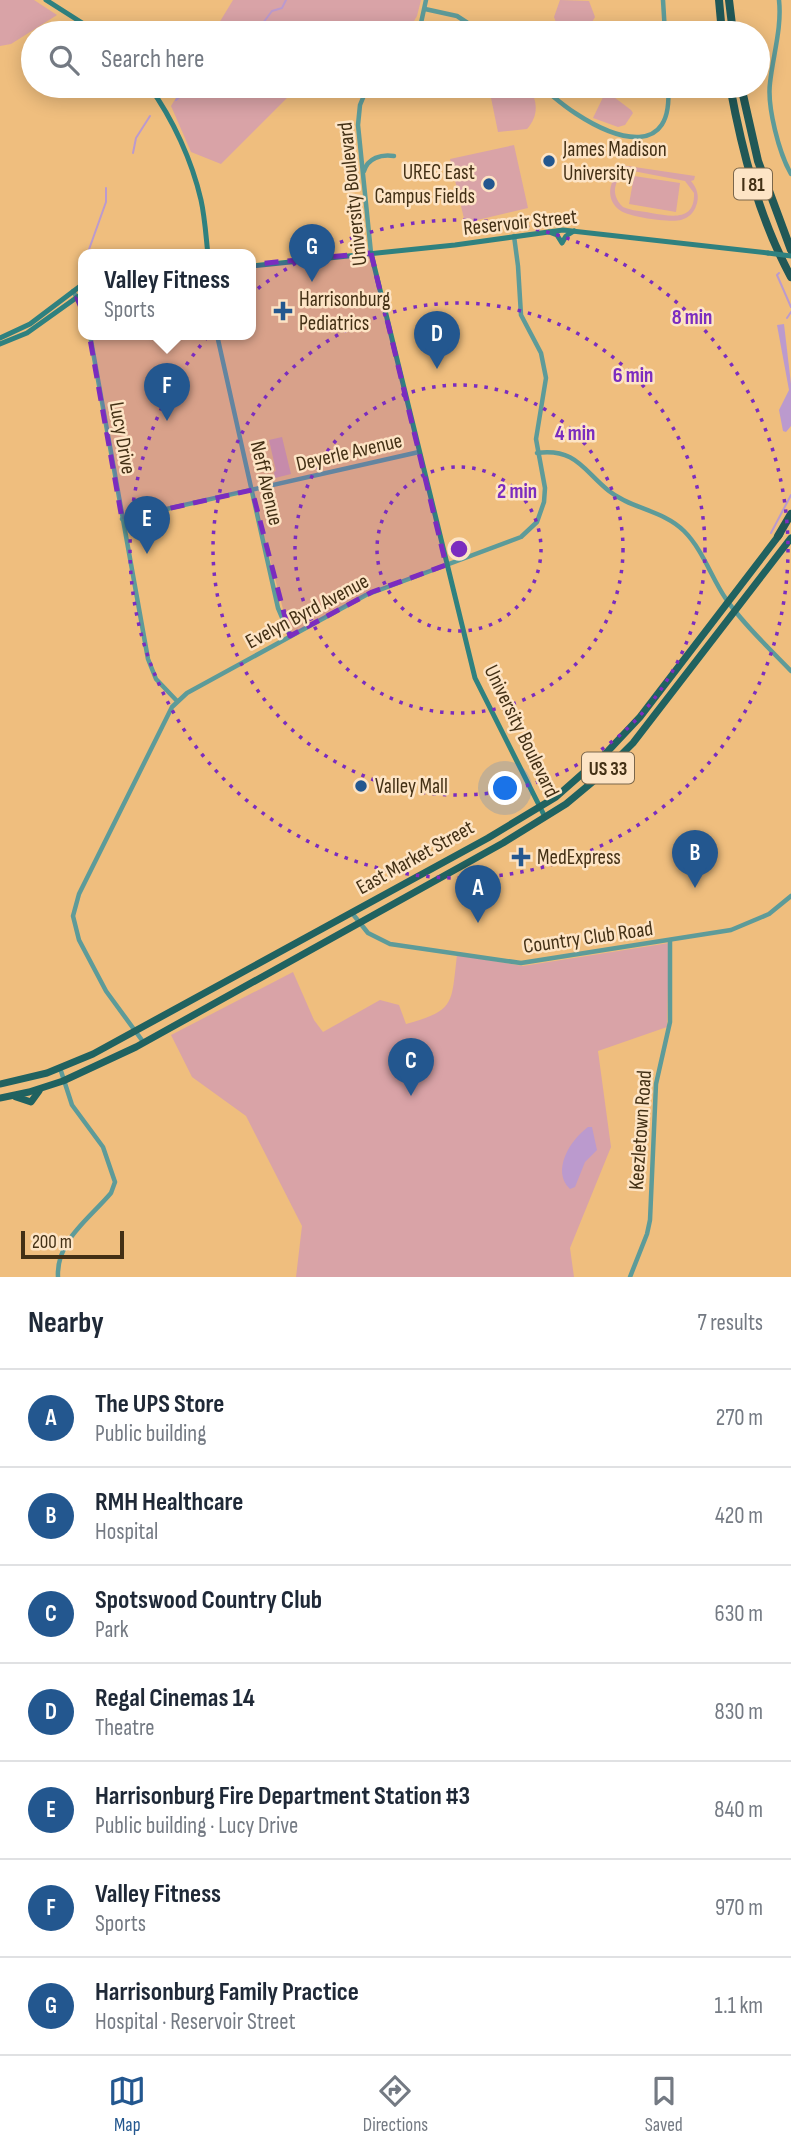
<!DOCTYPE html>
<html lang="en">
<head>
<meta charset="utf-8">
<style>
	body { margin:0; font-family:"Sofia Sans Condensed",sans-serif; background:#f2f2f3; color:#1f2937 }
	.scale { position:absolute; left:21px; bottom:18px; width:103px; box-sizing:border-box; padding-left:7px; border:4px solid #433015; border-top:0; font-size:19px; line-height:24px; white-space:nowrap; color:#433015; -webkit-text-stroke:5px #fde4c5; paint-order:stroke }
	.you { position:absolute; left:506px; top:789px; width:24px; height:24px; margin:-18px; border:5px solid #fff; border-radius:50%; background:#1a73e8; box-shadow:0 0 0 10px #1a73e833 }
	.badge { display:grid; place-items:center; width:46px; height:46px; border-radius:50%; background:#23578f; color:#fff; font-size:23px; font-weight:700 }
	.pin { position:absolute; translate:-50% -58px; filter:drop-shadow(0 2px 4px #0008) }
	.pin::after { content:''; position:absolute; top:37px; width:24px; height:21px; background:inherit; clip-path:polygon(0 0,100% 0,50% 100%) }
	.popup { position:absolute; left:78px; top:249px; width:178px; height:91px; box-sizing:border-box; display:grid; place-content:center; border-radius:14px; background:#fff; filter:drop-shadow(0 2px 5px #0005); font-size:23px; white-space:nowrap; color:#747a83 }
	.popup b { font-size:26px; color:#1f2937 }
	.popup::after { content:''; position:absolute; left:50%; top:100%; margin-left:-14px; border:14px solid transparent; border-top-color:#fff }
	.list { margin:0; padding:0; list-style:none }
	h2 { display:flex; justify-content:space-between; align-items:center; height:91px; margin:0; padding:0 28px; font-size:30px }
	h2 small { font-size:23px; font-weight:400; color:#747a83 }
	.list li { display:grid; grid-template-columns:46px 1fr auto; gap:21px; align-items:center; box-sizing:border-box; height:98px; padding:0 28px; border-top:2px solid #e0e1e3 }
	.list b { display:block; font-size:26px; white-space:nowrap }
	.list p { margin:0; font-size:23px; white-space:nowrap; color:#747a83 }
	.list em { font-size:23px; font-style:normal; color:#747a83 }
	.icon { flex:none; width:38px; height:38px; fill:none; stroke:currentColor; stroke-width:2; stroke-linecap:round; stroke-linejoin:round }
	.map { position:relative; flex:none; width:791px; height:1277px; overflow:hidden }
	.search { position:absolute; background:#fff; box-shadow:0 4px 18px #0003; left:21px; right:21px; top:21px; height:77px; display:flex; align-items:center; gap:18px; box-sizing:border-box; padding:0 24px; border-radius:38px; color:#747a83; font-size:26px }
	.sheet { height:777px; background:#fff }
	nav { display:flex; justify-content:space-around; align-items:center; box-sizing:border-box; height:98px; border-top:2px solid #e0e1e3; background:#fff; font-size:19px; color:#747a83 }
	nav a { display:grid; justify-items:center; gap:4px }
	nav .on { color:#23578f }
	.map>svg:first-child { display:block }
	.green { fill:#d9a3a7; fill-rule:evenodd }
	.water { fill:#bb9ace }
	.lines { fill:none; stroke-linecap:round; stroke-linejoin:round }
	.stream { stroke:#bb9ace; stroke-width:2 }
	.tertiary { stroke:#5d9b99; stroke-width:4.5 }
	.secondary { stroke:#2f817f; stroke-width:5 }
	.trunk { stroke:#206260; stroke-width:7 }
	.motorway { stroke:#215857; stroke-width:8 }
	.secondary-bridge { stroke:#2f817f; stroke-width:5 }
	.marked { fill:#7b2cbf; fill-opacity:0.2; stroke:#7b2cbf; stroke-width:5; stroke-dasharray:14 9; stroke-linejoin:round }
	.ring { fill:none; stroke:#7b2cbf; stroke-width:3.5; stroke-dasharray:3.5 7 }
	.poi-dot { fill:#23578f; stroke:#fde4c5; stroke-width:2.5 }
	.labels { text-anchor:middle; stroke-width:5; stroke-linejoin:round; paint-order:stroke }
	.shield { fill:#fde4c5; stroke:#7b664a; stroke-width:2 }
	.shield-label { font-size:19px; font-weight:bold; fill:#433015 }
	.poi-label { font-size:21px; fill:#433015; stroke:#fde4c5; text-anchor:start }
	.street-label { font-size:21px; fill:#433015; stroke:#fde4c5 }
	.centre { fill:#7b2cbf; stroke:#fde4c5; stroke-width:3.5 }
	.ring-label { font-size:21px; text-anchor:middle; font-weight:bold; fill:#7b2cbf; stroke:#fde4c5; stroke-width:5; stroke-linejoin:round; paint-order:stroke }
</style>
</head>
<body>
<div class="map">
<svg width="791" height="1277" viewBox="0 0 791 1277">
	<rect width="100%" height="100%" fill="#efbe7e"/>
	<g class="green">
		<polygon points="0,0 34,0 57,15 11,44 0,46"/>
		<polygon points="233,0 421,0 417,16 407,33 213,33"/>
		<polygon points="560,0 589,1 595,17 586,33 575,28 563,31 558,28 554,17"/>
		<polygon points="183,86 299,86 221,164 191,152 171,106"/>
		<path d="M 494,86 L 528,86 C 538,101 539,115 527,129 L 498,132 L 490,93 L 490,89 Z"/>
		<polygon points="606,91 631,110 633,113 625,125 618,127 593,118"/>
		<polygon points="514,145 528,208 465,223 450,159"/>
		<path d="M 621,165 L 695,176 L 694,180 L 691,181 C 697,188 700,197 696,206 C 694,213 688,218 681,220 C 671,223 630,217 621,211 C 605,201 608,180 622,170 ZM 633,171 L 685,181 L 694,193 C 695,222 671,216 651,213 C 642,211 632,211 623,207 C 609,194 614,175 633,171 Z"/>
		<polygon points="634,176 680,183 676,212 629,204"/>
		<polygon points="282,437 291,474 275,478 274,472 276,471 269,440"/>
		<path d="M 669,943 L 667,1027 L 598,1051 L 611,1147 L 570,1248 L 574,1277 L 296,1277 L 302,1226 L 246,1116 L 192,1077 L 171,1035 L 293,972 L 314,1020 L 323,1032 L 380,1000 L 399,1005 L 406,1024 C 456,1010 451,1004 457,955 L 523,966 Z"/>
	</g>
	<g class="water">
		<polygon points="784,324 791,384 791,426 786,432 783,431 779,410 789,390 777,325"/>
		<path d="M 588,1127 L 592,1127 L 597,1150 L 585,1162 L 575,1187 L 570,1189 C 551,1171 570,1140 588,1127 Z"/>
	</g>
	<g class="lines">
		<g class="stream">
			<polyline points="246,33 254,28 260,27 272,11 282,8 286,0"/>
			<polyline points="176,100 192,86"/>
			<polyline points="133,153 136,138 150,116"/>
			<polyline points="87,255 106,202 106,188"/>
			<polyline points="80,270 83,263"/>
			<polyline points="779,273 777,275 791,307"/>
			<polyline points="787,318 791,312"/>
			<polyline points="771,533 791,495"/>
		</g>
		<g class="tertiary">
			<polyline points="663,0 665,33"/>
			<path d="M 779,0 C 782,28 773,55 770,83 C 767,107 779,153 791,174"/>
			<polyline points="425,9 457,16 483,33"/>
			<polyline points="415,33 421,23 426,0"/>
			<polyline points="368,86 360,105 358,125 371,253"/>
			<path d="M 540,86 C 552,95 562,105 575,113 C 616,140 674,159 668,86"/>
			<path d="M 364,171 C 368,158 381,154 394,156"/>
			<polyline points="73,291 83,309"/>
			<polyline points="90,335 148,659 156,679 177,701"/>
			<polyline points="217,335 278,608 290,636"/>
			<path d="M 537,453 C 576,448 583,470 609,491 C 631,509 663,510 684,531 C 703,550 711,577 726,599 C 744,625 769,648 791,671"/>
			<polyline points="122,519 419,452"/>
			<polyline points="352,913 368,933 390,944 521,963 731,930 769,914 791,896"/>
			<polyline points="144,1043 106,991 79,940 73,916 79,894 172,707 187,693 366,595 521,537 537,522 544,502 545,488 536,439 546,378 541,353 521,315 518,266 514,236"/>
			<path d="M 58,1277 C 56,1241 89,1219 111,1193 L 115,1182 L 103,1147 L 72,1105 L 60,1068"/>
			<polyline points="630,1277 647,1234 650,1220 656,1084 670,1022 670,941"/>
		</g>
		<g class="secondary">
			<polyline points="46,0 98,33"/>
			<path d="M 149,86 C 173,119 192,161 201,200 C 205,218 206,237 208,255"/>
			<polyline points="549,232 557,235 562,243 566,236 574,231"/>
			<polyline points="371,253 475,678 545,817"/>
			<polyline points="251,266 455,245 563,230 768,253"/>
			<polyline points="0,338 30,324 83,284"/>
			<polyline points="0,344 27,333 83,293"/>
		</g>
		<g class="trunk">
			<polyline points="0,1084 47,1073 93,1054 488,838 556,797 608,751 640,717 780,534"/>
			<polyline points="16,1097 31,1102 39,1091"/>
			<polyline points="0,1098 29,1092 63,1081 136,1047 503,843 566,804 602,774 633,743 791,538"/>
		</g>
		<g class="motorway">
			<polyline points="719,0 722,33"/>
			<polyline points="729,0 733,33"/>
			<path d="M 730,86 C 742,151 759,218 791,277"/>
			<polyline points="741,86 758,161 791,250"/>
			<polyline points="778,536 791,514"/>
		</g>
		<polyline class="secondary-bridge" points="768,253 791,256"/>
	</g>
	<path class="marked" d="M 371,253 L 446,565 L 372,592 L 290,636 L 252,490 L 122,519 L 87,322 L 77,298 L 120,277 Z"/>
	<g class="ring">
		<circle cx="459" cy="549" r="82"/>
		<circle cx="459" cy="549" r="164"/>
		<circle cx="459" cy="549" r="246"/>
		<circle cx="459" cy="549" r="329"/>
	</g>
	<g class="poi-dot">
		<circle cx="549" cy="161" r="7"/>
		<circle cx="489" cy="184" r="7"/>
		<path d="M279.5 300.5h7v7h7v7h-7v7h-7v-7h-7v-7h7z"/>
		<circle cx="361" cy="786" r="7"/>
		<path d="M517.5 846.5h7v7h7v7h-7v7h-7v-7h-7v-7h7z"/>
	</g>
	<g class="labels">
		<g class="shield">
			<rect x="734" y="168.5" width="38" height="31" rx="5"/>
			<rect x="582" y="752.5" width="52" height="31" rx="5"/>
		</g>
		<g class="shield-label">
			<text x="753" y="191">I 81</text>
			<text x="608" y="775">US 33</text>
		</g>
		<g class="poi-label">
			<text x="563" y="156">James Madison<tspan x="563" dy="24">University</tspan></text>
			<text x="475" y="179" text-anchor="end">UREC East<tspan x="475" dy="24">Campus Fields</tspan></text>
			<text x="299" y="306">Harrisonburg<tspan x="299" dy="24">Pediatrics</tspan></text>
			<text x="375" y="793">Valley Mall</text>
			<text x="537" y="864">MedExpress</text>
		</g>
		<g class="street-label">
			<text transform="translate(352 194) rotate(-96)" y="7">University Boulevard</text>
			<text transform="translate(520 222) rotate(-6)" y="7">Reservoir Street</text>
			<text transform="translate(123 438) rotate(80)" y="7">Lucy Drive</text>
			<text transform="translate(349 452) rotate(-13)" y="7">Deyerle Avenue</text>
			<text transform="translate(267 483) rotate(77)" y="7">Neff Avenue</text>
			<text transform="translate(307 611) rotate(-28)" y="7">Evelyn Byrd Avenue</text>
			<text transform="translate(522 731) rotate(64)" y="7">University Boulevard</text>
			<text transform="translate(415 857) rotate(-29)" y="7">East Market Street</text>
			<text transform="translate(588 937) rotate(-8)" y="7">Country Club Road</text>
			<text transform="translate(640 1130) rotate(-86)" y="7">Keezletown Road</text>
		</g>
	</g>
	<circle cx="459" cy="549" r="10" class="centre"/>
	<g class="ring-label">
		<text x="692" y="324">8 min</text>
		<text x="633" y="382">6 min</text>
		<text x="575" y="440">4 min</text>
		<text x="517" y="498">2 min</text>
	</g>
</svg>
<div class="scale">200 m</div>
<div class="you"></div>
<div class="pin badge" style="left:478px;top:923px">A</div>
<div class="pin badge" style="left:695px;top:888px">B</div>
<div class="pin badge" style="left:411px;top:1096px">C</div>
<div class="pin badge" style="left:437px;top:369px">D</div>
<div class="pin badge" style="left:147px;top:554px">E</div>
<div class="pin badge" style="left:167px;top:421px">F</div>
<div class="popup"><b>Valley Fitness</b>Sports</div>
<div class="pin badge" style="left:312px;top:282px">G</div>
<div class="search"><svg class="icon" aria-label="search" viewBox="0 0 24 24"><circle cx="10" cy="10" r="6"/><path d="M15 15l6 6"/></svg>Search here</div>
</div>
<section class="sheet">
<h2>Nearby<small>7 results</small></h2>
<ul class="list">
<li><span class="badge">A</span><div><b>The UPS Store</b><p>Public building</p></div><em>270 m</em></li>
<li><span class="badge">B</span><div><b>RMH Healthcare</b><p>Hospital</p></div><em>420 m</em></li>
<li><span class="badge">C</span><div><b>Spotswood Country Club</b><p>Park</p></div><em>630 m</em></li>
<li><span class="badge">D</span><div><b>Regal Cinemas 14</b><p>Theatre</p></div><em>830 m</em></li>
<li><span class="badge">E</span><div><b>Harrisonburg Fire Department Station #3</b><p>Public building · Lucy Drive</p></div><em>840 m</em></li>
<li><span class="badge">F</span><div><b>Valley Fitness</b><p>Sports</p></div><em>970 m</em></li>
<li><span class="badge">G</span><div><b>Harrisonburg Family Practice</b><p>Hospital · Reservoir Street</p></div><em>1.1 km</em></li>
</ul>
</section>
<nav>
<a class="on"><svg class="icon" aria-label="map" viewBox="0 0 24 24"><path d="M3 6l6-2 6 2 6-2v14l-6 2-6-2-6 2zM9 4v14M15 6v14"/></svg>Map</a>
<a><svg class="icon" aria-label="directions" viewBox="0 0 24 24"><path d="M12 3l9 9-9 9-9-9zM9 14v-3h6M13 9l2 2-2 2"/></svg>Directions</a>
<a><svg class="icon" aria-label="saved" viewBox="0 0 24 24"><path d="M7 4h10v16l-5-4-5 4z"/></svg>Saved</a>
</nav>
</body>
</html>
